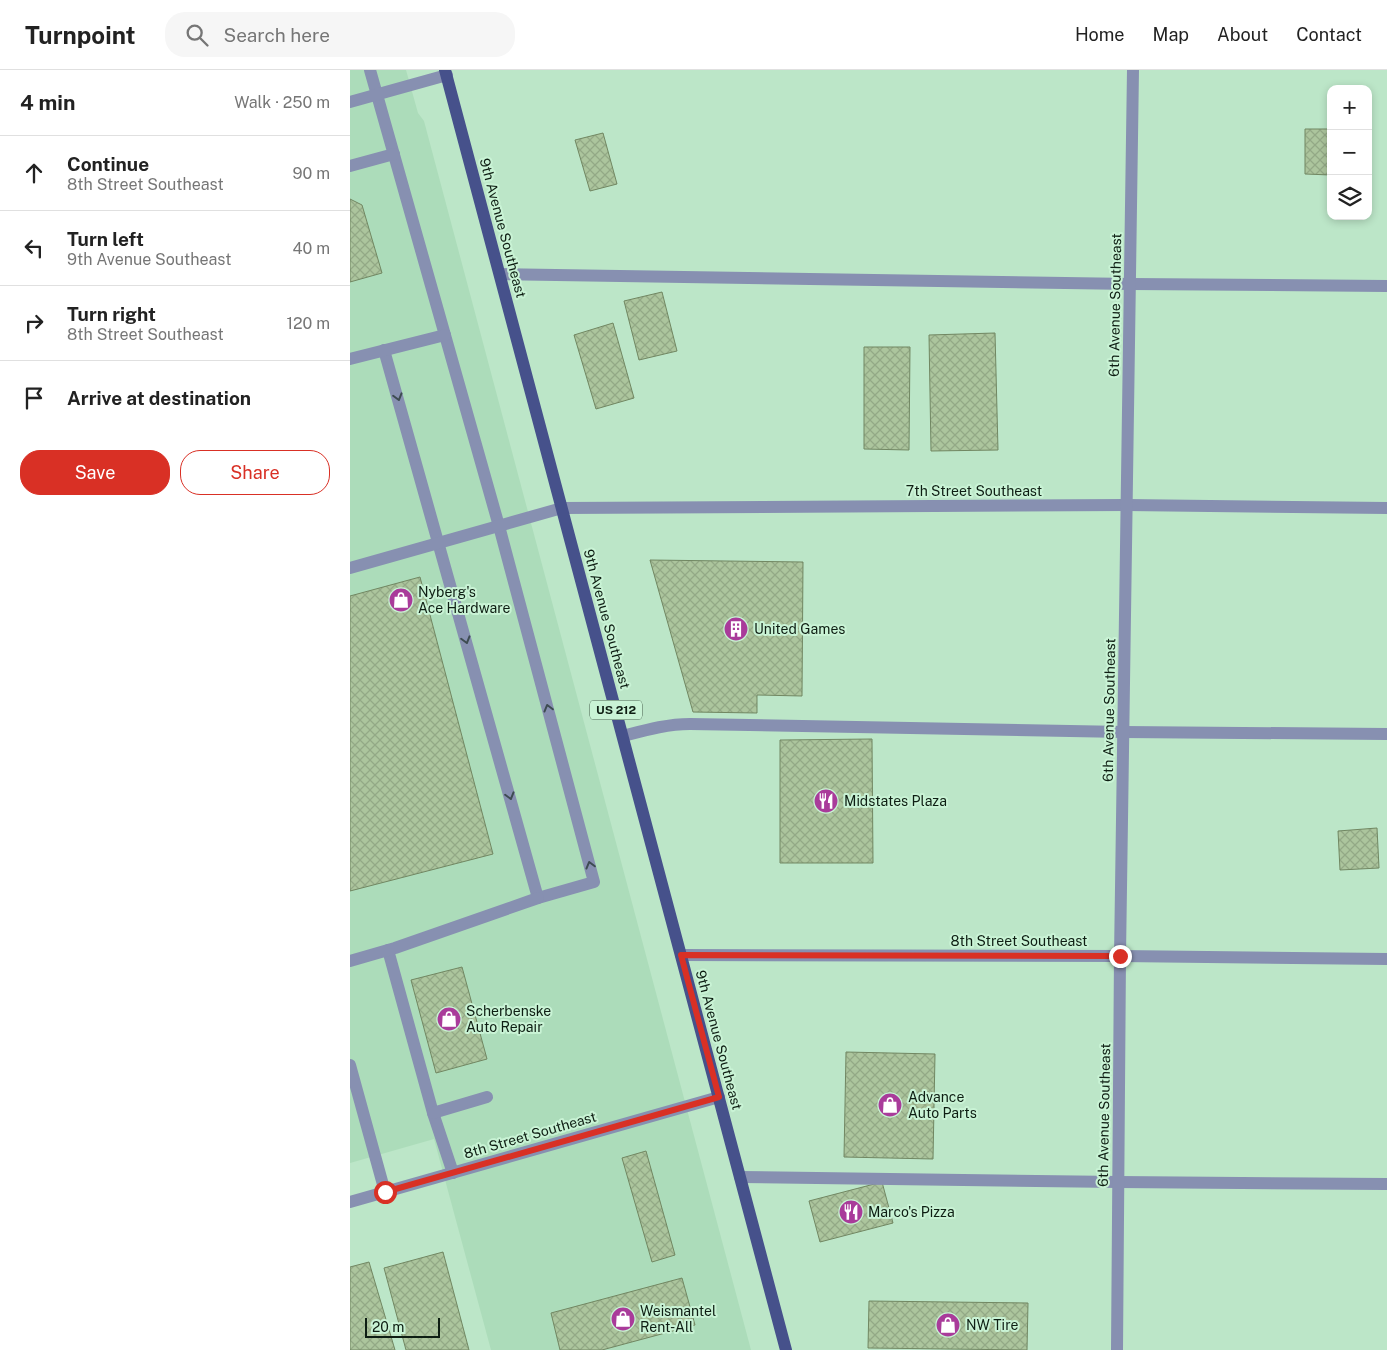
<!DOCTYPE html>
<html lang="en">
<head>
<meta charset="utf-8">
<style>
	body { margin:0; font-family:"Public Sans",sans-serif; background:#f6f6f6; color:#222 }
	.controls { position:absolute; right:15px; top:15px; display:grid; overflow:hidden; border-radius:10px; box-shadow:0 2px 8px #0003 }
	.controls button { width:45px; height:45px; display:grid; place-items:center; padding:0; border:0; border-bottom:1px solid #e0e0e0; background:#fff; color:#222; font:25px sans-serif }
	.scale { position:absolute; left:15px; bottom:12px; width:75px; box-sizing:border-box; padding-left:5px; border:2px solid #0e1e13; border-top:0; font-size:14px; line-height:18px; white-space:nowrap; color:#0e1e13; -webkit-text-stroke:4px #c9f3d5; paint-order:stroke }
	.stop { position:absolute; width:15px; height:15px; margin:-11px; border:4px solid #d93025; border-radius:50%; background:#fff }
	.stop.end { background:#d93025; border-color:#fff; box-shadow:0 1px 5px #0008 }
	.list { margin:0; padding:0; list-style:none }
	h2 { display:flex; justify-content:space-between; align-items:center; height:65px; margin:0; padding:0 20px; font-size:21px }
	h2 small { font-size:16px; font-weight:400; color:#767676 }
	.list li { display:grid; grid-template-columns:32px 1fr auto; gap:15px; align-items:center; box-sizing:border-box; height:75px; padding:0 20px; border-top:1px solid #e0e0e0 }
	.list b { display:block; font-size:19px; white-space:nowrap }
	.list p { margin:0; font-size:16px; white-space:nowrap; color:#767676 }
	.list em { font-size:16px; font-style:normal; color:#767676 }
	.actions { display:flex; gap:10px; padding:15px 20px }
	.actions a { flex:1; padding:11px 0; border:1px solid #d93025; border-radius:20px; text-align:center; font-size:18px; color:#d93025 }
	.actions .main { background:#d93025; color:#fff }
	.icon { flex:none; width:28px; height:28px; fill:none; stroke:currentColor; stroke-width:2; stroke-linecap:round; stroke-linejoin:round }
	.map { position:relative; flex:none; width:1037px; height:1280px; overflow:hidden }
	header { display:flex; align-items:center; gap:30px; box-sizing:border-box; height:70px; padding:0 25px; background:#fff; border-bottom:1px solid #e0e0e0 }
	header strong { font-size:24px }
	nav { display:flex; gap:28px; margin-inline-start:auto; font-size:18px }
	.search { width:350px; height:45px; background:#f6f6f6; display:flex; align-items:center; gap:12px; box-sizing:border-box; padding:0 18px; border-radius:20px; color:#767676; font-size:19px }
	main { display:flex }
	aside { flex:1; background:#fff }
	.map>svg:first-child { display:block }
	.built { fill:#acdcba }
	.building { fill:url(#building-cross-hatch); stroke:#718762 }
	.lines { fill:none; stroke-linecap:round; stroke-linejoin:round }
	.minor { stroke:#8790b1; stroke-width:12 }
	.major { stroke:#46518b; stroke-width:12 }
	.oneway { stroke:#3e4c52 }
	.route { stroke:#d93025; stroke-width:6 }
	.labels { text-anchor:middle; stroke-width:4; stroke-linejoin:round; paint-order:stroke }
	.shield { fill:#c9f3d5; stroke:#465e4d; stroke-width:1 }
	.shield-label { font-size:12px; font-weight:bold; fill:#0e1e13 }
	.street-label { font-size:14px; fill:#0e1e13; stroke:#c9f3d5 }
	.poi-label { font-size:14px; fill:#0e1e13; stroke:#c9f3d5; text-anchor:start }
</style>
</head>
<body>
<header>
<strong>Turnpoint</strong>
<div class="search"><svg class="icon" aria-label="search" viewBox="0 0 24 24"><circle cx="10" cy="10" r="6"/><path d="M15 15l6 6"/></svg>Search here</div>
<nav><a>Home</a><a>Map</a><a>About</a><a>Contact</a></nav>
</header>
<main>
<aside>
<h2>4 min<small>Walk · 250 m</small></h2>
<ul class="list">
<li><svg class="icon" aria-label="ahead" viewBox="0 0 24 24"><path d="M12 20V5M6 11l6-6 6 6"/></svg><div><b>Continue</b><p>8th Street Southeast</p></div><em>90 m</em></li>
<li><svg class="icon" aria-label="left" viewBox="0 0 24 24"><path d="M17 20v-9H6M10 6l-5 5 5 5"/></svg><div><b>Turn left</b><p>9th Avenue Southeast</p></div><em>40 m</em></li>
<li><svg class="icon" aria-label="right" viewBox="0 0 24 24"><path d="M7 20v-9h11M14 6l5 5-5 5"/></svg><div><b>Turn right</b><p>8th Street Southeast</p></div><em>120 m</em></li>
<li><svg class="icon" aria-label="arrive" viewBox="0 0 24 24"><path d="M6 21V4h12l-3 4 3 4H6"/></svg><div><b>Arrive at destination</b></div></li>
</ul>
<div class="actions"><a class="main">Save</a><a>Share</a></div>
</aside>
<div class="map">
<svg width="1037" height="1280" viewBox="0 0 1037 1280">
	<defs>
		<pattern id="building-cross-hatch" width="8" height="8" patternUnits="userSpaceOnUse" patternTransform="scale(1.25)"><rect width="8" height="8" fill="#acc59d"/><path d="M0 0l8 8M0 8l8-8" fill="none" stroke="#93a986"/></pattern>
	</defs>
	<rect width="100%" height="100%" fill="#bce6c8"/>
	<polygon class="built" points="0,0 56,0 68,43 74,51 401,1280 141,1280 84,1069 0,1093"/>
	<g class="building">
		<polygon points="955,59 981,59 981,105 955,104"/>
		<polygon points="253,63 267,114 240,121 225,70"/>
		<polygon points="0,129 12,135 32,203 0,212"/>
		<polygon points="312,222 327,281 289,290 274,231"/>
		<polygon points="263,253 284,328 246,339 224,265"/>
		<polygon points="645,263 648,380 581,381 579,265"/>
		<polygon points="514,277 560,277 559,380 514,379"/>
		<polygon points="300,490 453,492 452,626 407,625 407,643 343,642"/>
		<polygon points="70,507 143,784 0,821 0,526"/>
		<polygon points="522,669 523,793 430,793 430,670"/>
		<polygon points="1027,758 1029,798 990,800 988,761"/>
		<polygon points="112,897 137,989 86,1003 61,910"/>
		<polygon points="496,982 585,984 583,1089 494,1087"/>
		<polygon points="296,1081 325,1185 302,1192 272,1088"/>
		<polygon points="532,1112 543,1153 470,1172 459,1131"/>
		<polygon points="93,1182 119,1280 56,1280 34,1198"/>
		<polygon points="19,1192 45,1280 0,1280 0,1197"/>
		<polygon points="332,1208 345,1255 252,1280 210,1280 201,1243"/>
		<polygon points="519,1231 678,1233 677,1280 518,1278"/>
	</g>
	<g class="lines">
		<g class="minor">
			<polyline points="20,0 149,456 244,812 188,828 34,280"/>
			<polyline points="0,32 97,5"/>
			<polyline points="0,96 44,84"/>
			<polyline points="150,204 781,214 1037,216"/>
			<polyline points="0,289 95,265"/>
			<polyline points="0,498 212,438 777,435 1037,438"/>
			<path d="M 273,666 C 296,660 317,654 340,654 L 774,662 L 1037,664"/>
			<polyline points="38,880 83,1043 103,1103"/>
			<polyline points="331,885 770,886 1037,889"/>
			<polyline points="0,891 45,878 188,828"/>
			<polyline points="0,995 35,1122"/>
			<polyline points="83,1043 137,1027"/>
			<polyline points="390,1107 768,1112 1037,1114"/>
			<polyline points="0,1132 369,1027"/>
			<polyline points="767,1280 770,886 783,0"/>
		</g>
		<polyline class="major" points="95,0 436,1280"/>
	</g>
	<defs><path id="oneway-chevron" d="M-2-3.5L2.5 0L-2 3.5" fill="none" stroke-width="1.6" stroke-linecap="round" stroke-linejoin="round" transform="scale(1.25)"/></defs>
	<g class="oneway">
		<use href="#oneway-chevron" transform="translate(48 327) rotate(74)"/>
		<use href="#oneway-chevron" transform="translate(116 570) rotate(74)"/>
		<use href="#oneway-chevron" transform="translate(198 638) rotate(-105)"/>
		<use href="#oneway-chevron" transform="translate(160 726) rotate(74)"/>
		<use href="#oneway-chevron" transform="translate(240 795) rotate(-105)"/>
	</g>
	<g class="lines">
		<polyline class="route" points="35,1122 369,1027 331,885 770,886"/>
	</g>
	<defs>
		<symbol id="shop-disc" viewBox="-11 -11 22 22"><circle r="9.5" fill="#a93b9a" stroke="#c9f3d5"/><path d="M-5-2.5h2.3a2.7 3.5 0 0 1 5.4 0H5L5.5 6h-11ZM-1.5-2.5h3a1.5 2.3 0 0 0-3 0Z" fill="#fff"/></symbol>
		<symbol id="building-disc" viewBox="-11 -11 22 22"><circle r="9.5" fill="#a93b9a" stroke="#c9f3d5"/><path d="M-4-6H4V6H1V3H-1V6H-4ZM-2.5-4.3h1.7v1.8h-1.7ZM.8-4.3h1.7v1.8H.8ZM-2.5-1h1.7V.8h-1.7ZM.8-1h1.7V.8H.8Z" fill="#fff"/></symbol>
		<symbol id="restaurant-disc" viewBox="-11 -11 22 22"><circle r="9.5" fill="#a93b9a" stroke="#c9f3d5"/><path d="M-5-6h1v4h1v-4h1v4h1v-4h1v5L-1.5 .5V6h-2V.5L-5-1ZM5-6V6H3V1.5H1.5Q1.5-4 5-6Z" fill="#fff"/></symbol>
	</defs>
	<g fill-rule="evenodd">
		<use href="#shop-disc" x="37" y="516" width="28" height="28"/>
		<use href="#building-disc" x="372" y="545" width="28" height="28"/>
		<use href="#restaurant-disc" x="462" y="717" width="28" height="28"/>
		<use href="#shop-disc" x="85" y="935" width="28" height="28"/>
		<use href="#shop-disc" x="526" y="1021" width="28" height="28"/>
		<use href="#restaurant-disc" x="487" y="1128" width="28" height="28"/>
		<use href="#shop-disc" x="259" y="1235" width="28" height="28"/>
		<use href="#shop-disc" x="584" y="1241" width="28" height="28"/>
	</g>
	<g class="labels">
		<rect class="shield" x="240" y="630.5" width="52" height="19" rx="4"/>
		<g class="shield-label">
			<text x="266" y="644">US 212</text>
		</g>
		<g class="street-label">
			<text transform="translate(153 158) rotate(75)" y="5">9th Avenue Southeast</text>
			<text transform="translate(765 235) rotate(-89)" y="5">6th Avenue Southeast</text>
			<text x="624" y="426">7th Street Southeast</text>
			<text transform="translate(257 549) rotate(75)" y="5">9th Avenue Southeast</text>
			<text transform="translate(759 640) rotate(-89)" y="5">6th Avenue Southeast</text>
			<text x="669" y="876">8th Street Southeast</text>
			<text transform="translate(369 970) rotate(75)" y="5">9th Avenue Southeast</text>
			<text transform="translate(754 1045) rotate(-89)" y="5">6th Avenue Southeast</text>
			<text transform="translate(180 1065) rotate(-16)" y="5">8th Street Southeast</text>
		</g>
		<g class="poi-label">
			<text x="68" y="527">Nyberg's<tspan x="68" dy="16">Ace Hardware</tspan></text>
			<text x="404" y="564">United Games</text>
			<text x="494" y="736">Midstates Plaza</text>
			<text x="116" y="946">Scherbenske<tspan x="116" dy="16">Auto Repair</tspan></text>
			<text x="558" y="1032">Advance<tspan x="558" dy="16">Auto Parts</tspan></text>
			<text x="518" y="1147">Marco's Pizza</text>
			<text x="290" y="1246">Weismantel<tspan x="290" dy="16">Rent-All</tspan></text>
			<text x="616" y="1260">NW Tire</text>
		</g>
	</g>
</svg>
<div class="controls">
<button>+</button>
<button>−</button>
<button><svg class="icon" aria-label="layers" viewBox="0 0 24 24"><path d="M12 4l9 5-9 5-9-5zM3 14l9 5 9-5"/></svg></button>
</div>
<div class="scale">20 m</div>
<div class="stop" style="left:35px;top:1122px"></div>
<div class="stop end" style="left:770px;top:886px"></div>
</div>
</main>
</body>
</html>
